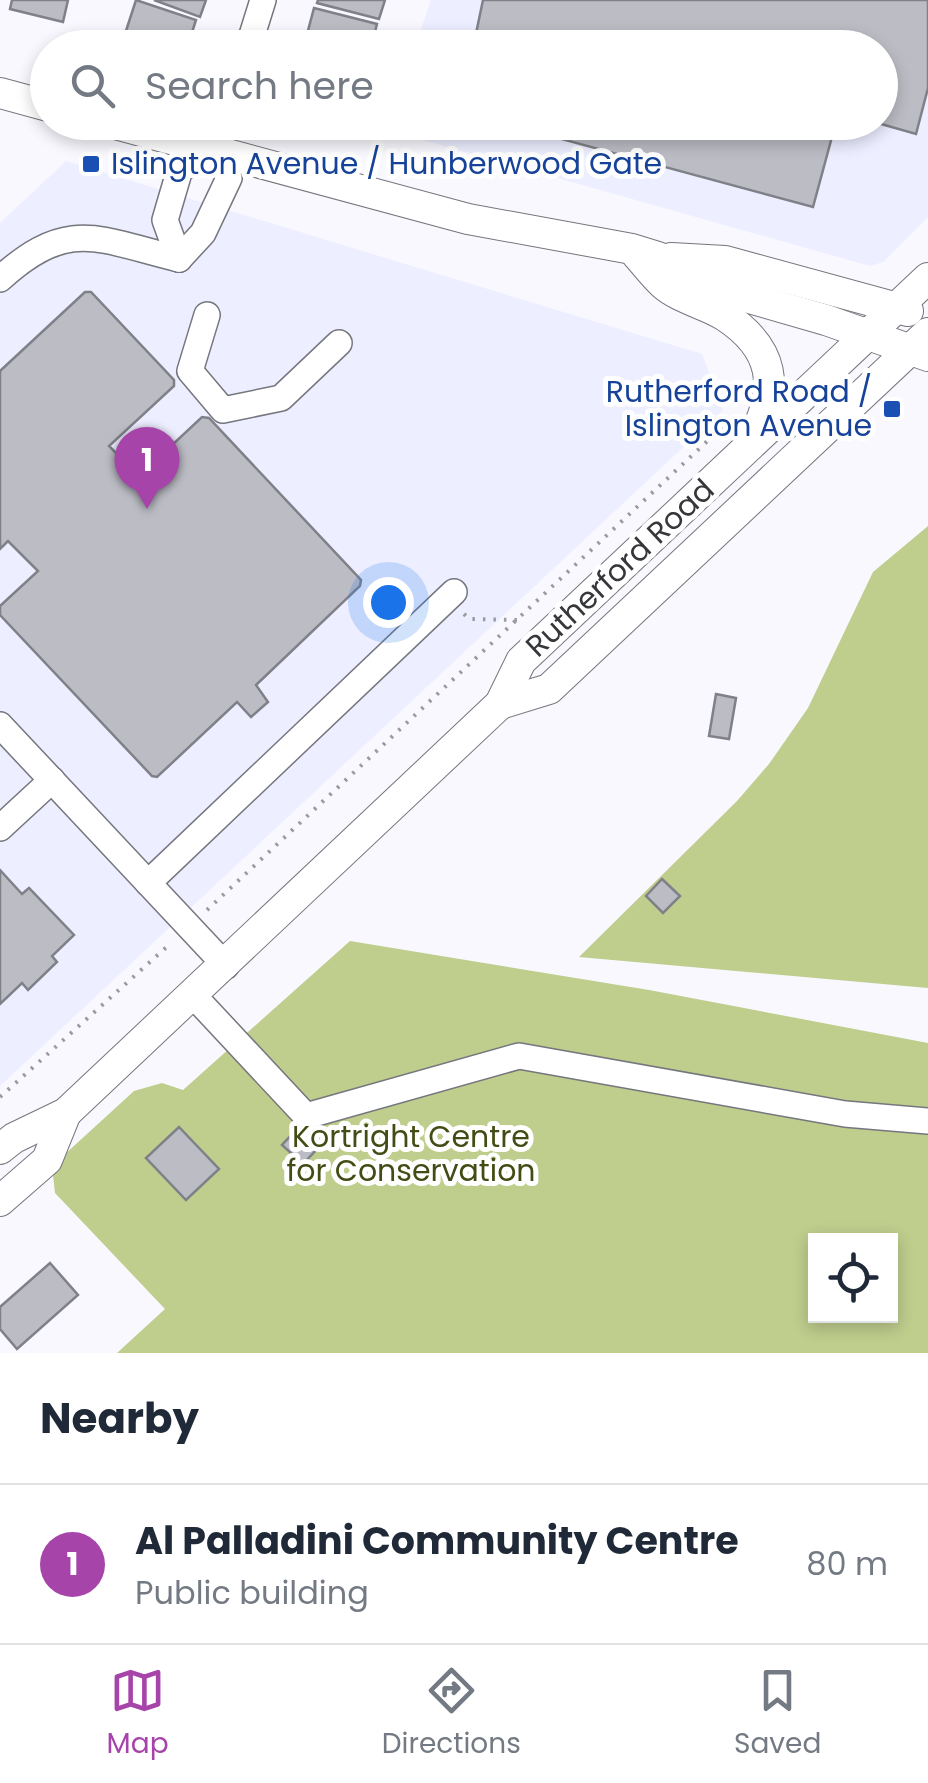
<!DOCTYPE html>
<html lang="en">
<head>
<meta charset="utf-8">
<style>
	body { margin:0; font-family:Poppins,sans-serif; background:#f6f6f7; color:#1f2937 }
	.controls { position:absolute; right:30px; bottom:30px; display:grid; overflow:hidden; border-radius:0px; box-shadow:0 5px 15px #0003 }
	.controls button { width:90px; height:90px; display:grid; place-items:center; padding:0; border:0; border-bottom:2px solid #e0e1e3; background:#fff; color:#1f2937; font:50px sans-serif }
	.you { position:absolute; left:388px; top:602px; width:35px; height:35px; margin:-25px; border:8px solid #fff; border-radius:50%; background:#1a73e8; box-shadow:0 0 0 15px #1a73e833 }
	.badge { display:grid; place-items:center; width:65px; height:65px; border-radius:50%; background:#a744aa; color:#fff; font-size:32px; font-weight:700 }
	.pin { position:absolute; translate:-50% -82px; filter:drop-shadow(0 2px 5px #0008) }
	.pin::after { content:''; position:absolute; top:52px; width:35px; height:30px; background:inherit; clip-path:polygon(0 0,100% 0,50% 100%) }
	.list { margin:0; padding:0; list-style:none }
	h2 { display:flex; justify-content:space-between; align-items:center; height:130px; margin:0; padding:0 40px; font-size:42px }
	h2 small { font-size:32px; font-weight:400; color:#747a83 }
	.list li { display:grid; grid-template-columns:65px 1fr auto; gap:30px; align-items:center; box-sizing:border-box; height:160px; padding:0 40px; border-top:2px solid #e0e1e3 }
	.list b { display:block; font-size:38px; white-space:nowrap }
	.list p { margin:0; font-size:32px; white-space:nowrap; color:#747a83 }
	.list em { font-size:32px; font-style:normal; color:#747a83 }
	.icon { flex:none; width:55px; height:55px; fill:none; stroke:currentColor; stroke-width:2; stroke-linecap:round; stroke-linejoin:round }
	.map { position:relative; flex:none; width:928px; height:1353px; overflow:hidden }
	.search { position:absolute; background:#fff; box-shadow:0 5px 15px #0003; left:30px; right:30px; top:30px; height:110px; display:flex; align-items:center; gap:25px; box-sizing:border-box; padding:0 35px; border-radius:55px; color:#747a83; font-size:38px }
	.sheet { height:290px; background:#fff }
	nav { display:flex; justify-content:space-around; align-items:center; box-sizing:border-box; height:140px; border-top:2px solid #e0e1e3; background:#fff; font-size:28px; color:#747a83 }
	nav a { display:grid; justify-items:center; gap:5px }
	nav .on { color:#a744aa }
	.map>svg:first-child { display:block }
	.built { fill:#edeeff }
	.green { fill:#bfcd8d; fill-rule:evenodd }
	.building { fill:#bcbcc5; stroke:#7f8088; stroke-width:2.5 }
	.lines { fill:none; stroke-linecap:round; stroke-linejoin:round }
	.minor-casing { stroke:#75767e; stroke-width:28 }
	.major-casing { stroke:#75767e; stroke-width:32 }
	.path { stroke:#9a9a9f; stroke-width:4; stroke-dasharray:2.5 8; stroke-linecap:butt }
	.minor { stroke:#fff; stroke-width:25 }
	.major { stroke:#fff; stroke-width:30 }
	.transit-dot { fill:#1a4fb4; stroke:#fff; stroke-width:4 }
	.labels { text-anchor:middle; stroke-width:10; stroke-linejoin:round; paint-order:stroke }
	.transit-label { font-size:30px; fill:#164399; stroke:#fff; text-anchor:start }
	.street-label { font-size:30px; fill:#36373a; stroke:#fff }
	.park-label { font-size:30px; fill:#424c14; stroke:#fff }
</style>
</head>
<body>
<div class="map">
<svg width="928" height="1353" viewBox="0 0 928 1353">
	<rect width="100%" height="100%" fill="#f8f8fe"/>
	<g class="built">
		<polygon points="431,0 928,0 928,217 883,262 870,266 387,130 390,122 880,122 880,48 415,47"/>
		<polygon points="66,161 702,354 723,410 0,1086 0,223"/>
	</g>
	<g class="green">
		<polygon points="928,526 928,988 579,957 737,801 769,764 808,708 873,572"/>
		<path d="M 350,941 L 649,990 L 928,1043 L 928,1353 L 117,1353 L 165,1309 L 55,1193 L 52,1166 L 134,1091 L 162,1083 L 183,1090 ZM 816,1240 L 890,1240 L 890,1316 L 816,1316 Z"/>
	</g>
	<g class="building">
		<polygon points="12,0 68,0 63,22 10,9"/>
		<polygon points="136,0 196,20 187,48 156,48 124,37"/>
		<polygon points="154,0 206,0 200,17"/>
		<polygon points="318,0 385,0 379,19 317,3"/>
		<polygon points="483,0 928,0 928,88 916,134 874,122 880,122 880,48 473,48"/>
		<polygon points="314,8 377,24 371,48 325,48 305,42"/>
		<polygon points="499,122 836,122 813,207"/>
		<polygon points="85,292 91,292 174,380 174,386 109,446 139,476 202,417 209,418 361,580 360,586 256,685 268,702 251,717 237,702 157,777 152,776 0,615 0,606 38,571 8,541 0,549 0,371"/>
		<polygon points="716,694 736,698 729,739 709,736"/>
		<polygon points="0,870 22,894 29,888 74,935 52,956 57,962 28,990 22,983 0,1004"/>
		<polygon points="662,879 680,896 663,913 646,896"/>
		<polygon points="179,1127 219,1169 186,1200 146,1158"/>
		<polygon points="298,1128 318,1148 303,1164 282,1145"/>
		<polygon points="50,1263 78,1295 17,1349 0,1329 0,1307"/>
	</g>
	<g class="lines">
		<defs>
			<g id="minor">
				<polyline points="248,48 263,0"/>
				<polyline points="216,152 225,122"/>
				<polyline points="179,259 165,220 180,169 216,152"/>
				<polyline points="179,259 203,233 229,178 216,152"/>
				<path d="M 0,279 C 69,216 99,240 179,259"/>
				<polyline points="207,315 190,371 223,410 281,398 339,343"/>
				<polyline points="0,725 226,966"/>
				<polyline points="0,828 52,780"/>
				<polyline points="148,883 454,592"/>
				<polyline points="193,995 306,1116 519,1056 845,1114 928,1121"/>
			</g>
			<g id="major">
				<polyline points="0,93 48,106"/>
				<polyline points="108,122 468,219 632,249 658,257 718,289 826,320 928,356"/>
				<path d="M 637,255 C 646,265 654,276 663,284 C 680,299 706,304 725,316 C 775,349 779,387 754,436"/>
				<polyline points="671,258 725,261 908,311"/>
				<polyline points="500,704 549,689 928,333"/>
				<polyline points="0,1149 14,1138 66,1113 500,704 521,661 928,278"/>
				<polyline points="0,1201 47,1160 66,1113"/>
			</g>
		</defs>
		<use href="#minor" class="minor-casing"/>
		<use href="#major" class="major-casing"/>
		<g class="path">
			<polyline points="464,614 469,619 517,620"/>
			<polyline points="207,910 733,417"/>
			<polyline points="0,1097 171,943"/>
		</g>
		<use href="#minor" class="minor"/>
		<use href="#major" class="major"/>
	</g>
	<g class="transit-dot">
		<rect x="81" y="154" width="20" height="20" rx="5"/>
		<rect x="882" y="399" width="20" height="20" rx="5"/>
	</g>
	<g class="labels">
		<g class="transit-label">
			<text x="111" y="174">Islington Avenue / Hunberwood Gate</text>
			<text x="872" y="402" text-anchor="end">Rutherford Road /<tspan x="872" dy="34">Islington Avenue</tspan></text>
		</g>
		<g class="street-label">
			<text transform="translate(620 568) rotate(-43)" y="10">Rutherford Road</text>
		</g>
		<g class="park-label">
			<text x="411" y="1147">Kortright Centre<tspan x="411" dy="34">for Conservation</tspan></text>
		</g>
	</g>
</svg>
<div class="controls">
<button><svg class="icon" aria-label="locate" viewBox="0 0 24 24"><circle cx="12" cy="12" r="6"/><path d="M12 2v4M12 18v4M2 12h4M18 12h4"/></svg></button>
</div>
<div class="you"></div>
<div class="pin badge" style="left:147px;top:509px">1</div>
<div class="search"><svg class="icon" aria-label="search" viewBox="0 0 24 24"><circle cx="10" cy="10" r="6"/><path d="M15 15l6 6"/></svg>Search here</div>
</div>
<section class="sheet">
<h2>Nearby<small></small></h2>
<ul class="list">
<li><span class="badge">1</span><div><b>Al Palladini Community Centre</b><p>Public building</p></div><em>80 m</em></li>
</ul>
</section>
<nav>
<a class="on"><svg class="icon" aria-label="map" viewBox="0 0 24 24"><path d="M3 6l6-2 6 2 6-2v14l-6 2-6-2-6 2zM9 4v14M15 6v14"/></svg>Map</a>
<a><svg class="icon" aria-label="directions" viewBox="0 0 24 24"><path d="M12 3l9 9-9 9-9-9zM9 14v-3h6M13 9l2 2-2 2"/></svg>Directions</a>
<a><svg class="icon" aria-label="saved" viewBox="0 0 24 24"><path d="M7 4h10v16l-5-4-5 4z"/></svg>Saved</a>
</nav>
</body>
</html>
